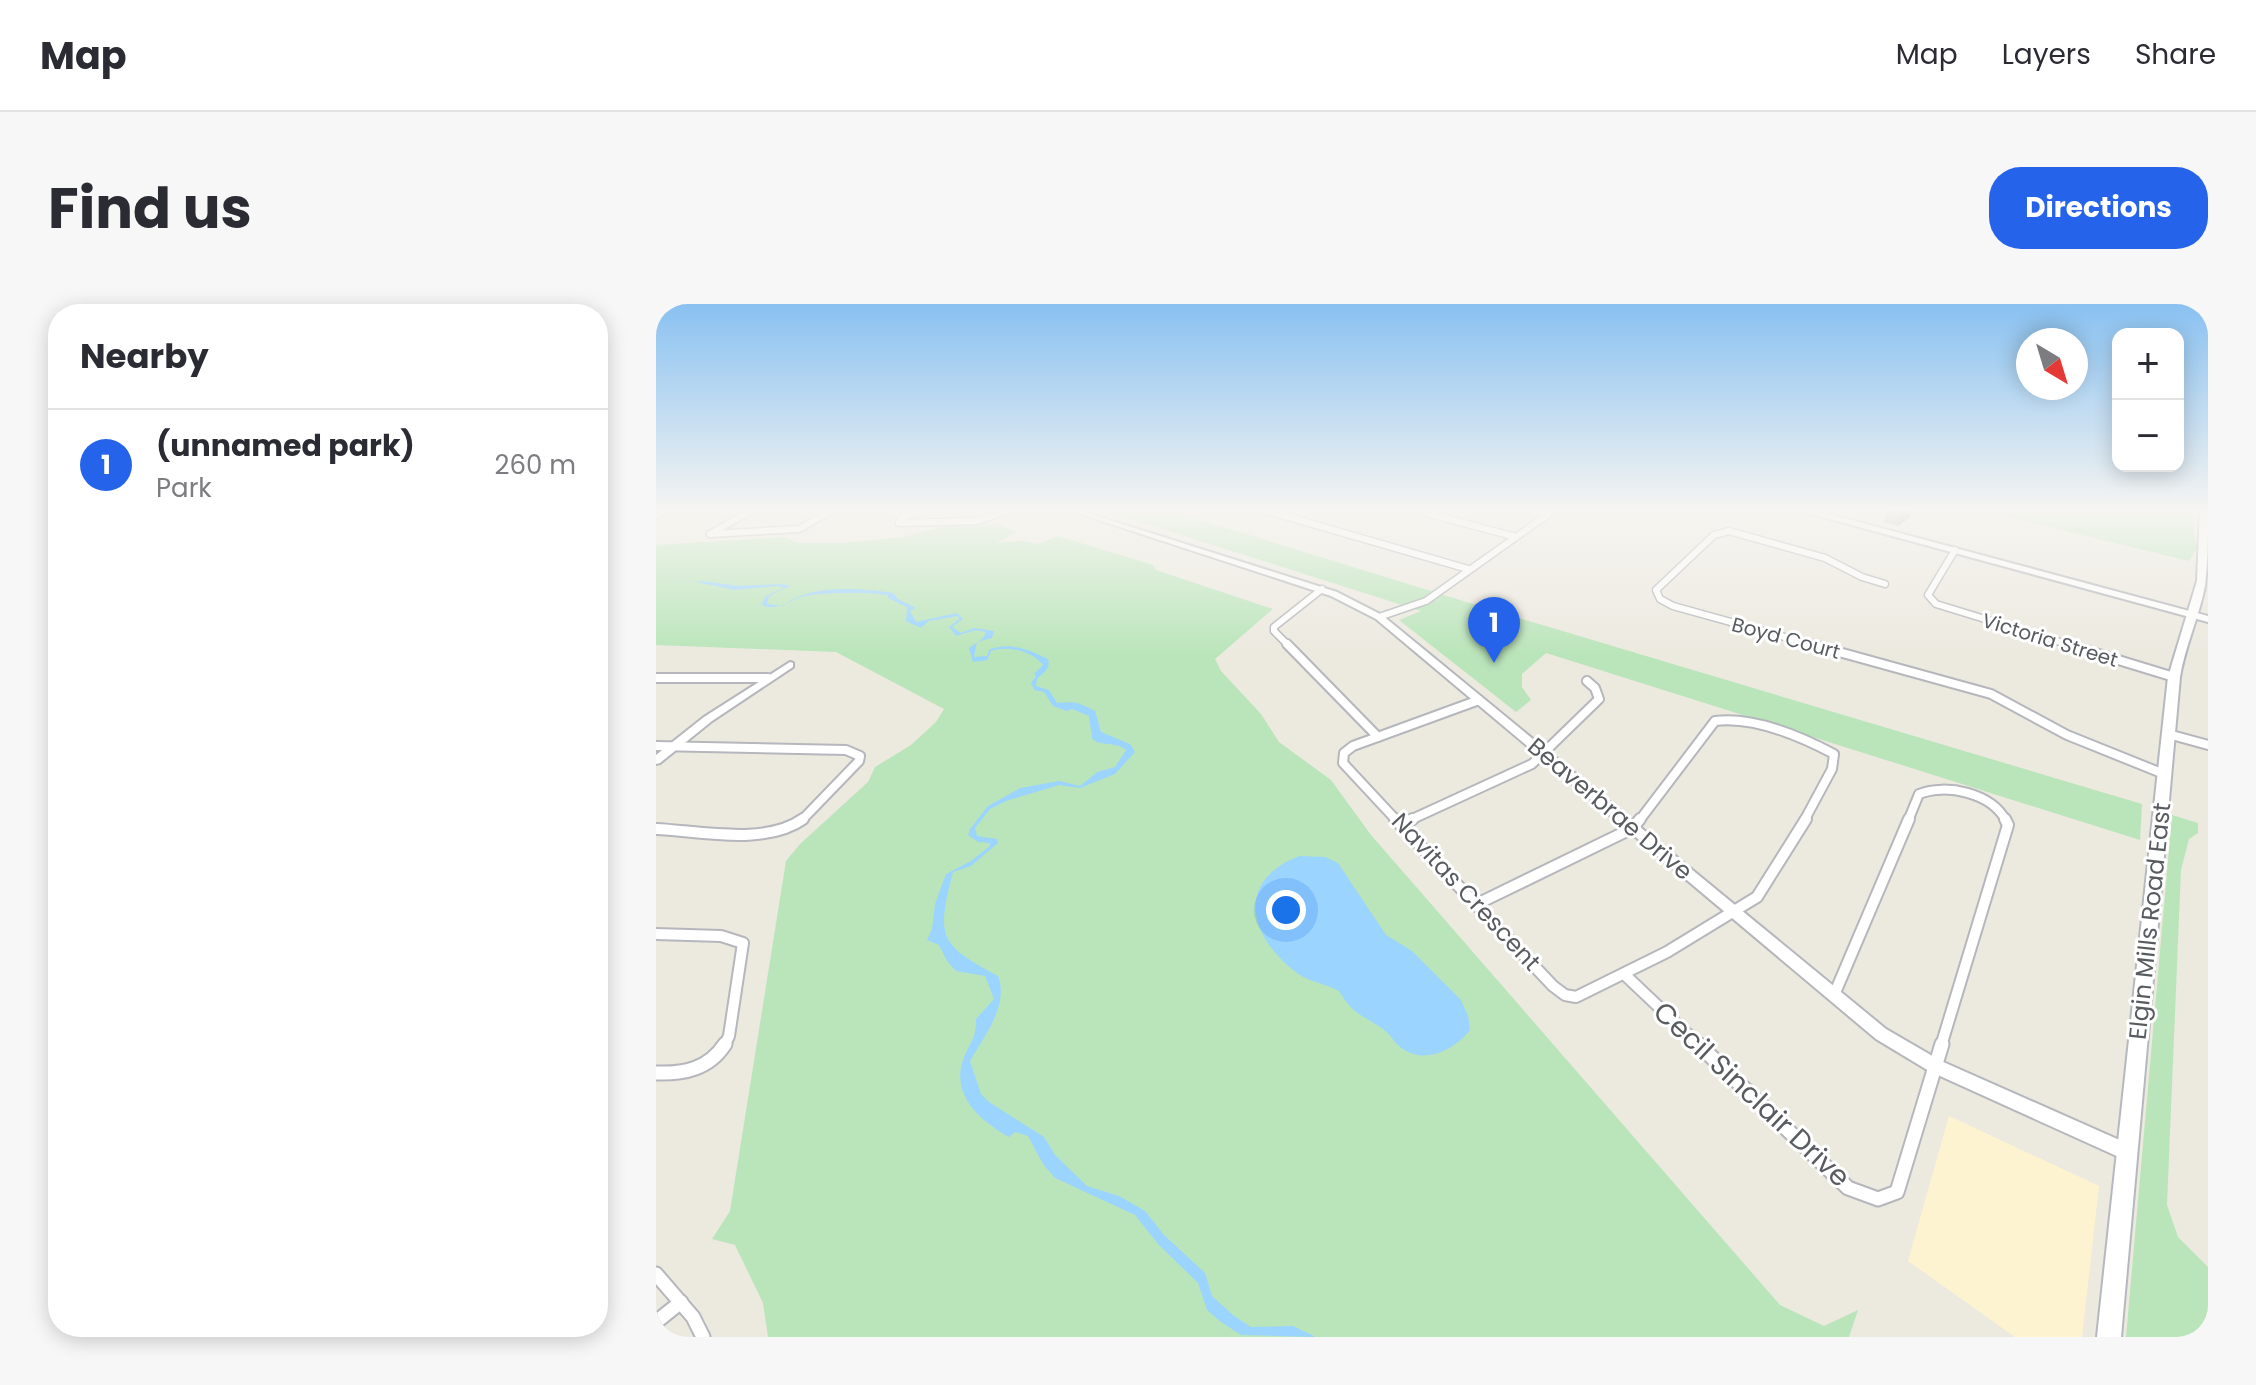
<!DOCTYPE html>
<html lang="en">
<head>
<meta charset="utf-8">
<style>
	body { margin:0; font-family:Poppins,sans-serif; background:#f7f7f7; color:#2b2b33 }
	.controls { position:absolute; right:24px; top:24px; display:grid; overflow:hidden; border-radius:16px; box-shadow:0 4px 20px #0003 }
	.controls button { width:72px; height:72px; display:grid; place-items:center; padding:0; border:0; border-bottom:2px solid #e1e1e2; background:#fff; color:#2b2b33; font:40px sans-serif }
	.compass { position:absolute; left:1360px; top:24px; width:72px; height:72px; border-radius:50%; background:#fff; box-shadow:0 4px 20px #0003; rotate:142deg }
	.you { position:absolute; left:630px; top:606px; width:28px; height:28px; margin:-20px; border:6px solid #fff; border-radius:50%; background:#1a73e8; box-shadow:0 0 0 12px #1a73e833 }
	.badge { display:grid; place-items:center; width:52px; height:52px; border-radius:50%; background:#2563eb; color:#fff; font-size:26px; font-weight:700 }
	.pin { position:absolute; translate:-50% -66px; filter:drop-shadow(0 2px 4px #0008) }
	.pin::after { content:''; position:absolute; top:42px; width:28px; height:24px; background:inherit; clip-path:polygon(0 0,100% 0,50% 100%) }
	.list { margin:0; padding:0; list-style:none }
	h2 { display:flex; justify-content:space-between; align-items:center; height:104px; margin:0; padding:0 32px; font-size:34px }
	h2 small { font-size:26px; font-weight:400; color:#7c7c81 }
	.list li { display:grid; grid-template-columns:52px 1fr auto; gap:24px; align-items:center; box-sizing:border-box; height:112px; padding:0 32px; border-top:2px solid #e1e1e2 }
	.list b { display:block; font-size:30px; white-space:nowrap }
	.list p { margin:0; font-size:26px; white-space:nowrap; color:#7c7c81 }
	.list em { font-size:26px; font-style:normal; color:#7c7c81 }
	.map { position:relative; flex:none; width:1552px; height:1033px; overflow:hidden; border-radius:32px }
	header { display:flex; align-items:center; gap:48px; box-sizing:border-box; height:112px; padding:0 40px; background:#fff; border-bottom:2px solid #e1e1e2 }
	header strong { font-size:38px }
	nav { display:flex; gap:44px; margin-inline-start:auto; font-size:28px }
	.intro { display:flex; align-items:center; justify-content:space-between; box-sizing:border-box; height:192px; padding:0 48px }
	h1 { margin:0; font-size:56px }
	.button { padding:20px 36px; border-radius:32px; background:#2563eb; color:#fff; font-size:28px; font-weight:700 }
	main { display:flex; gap:48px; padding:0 48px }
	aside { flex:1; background:#fff; border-radius:32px; box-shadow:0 4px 20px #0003 }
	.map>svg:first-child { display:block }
	.commercial { fill:#fef3d1 }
	.green { fill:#bae5ba }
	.water { fill:#9bd4ff }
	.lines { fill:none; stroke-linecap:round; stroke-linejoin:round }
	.minor-far3-casing { stroke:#b5b7bc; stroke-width:9 }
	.minor-far2-casing { stroke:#b5b7bc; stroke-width:12 }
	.minor-far1-casing { stroke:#b5b7bc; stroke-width:14 }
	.minor-casing { stroke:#b5b7bc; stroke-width:17 }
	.tertiary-casing { stroke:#b5b7bc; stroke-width:4 }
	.secondary-casing { stroke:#b5b9bf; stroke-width:4 }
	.minor-far3 { stroke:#fff; stroke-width:6 }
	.minor-far2 { stroke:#fff; stroke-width:8 }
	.minor-far1 { stroke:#fff; stroke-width:10 }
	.minor { stroke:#fff; stroke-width:13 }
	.tertiary { fill:#fff; fill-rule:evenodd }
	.secondary { fill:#fff; fill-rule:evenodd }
	.wall { fill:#aca9a3 }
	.shaded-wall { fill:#8c8a85 }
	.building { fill:#c8c5be; stroke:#8c8a85; stroke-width:2 }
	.labels { text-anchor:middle; stroke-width:6; stroke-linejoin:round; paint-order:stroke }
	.far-street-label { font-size:20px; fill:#585c60; stroke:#fff }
	.street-label { font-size:24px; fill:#585c60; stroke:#fff }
	.near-street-label { font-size:28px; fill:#585c60; stroke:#fff }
</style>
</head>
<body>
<header>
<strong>Map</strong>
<nav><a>Map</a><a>Layers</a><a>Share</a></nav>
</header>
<div class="intro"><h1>Find us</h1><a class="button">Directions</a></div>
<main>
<aside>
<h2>Nearby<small></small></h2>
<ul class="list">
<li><span class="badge">1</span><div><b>(unnamed park)</b><p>Park</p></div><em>260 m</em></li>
</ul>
</aside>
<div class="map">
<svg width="1552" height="1033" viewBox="0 0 1552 1033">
	<rect width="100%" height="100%" fill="#ece9df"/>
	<polygon class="commercial" points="1293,812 1443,882 1426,1033 1359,1033 1252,957"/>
	<g class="green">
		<polygon points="447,206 512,206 856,312 1486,500 1484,536 890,349 866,370 866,383 875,396 860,408 743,316 765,307"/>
		<polygon points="1323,206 1538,206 1536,218 1541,244 1533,257"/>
		<polygon points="340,220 361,228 340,239 366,237 382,240 402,232 497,261 500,266 617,305 559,355 565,367 605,410 623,438 675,476 715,531 1124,1001 1168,1022 1202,1006 1193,1033 112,1033 107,999 79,941 56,935 74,907 130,557 144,540 212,478 219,463 255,441 280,418 288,405 180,348 0,341 0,241 128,233 142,239 188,239 248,233 283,223"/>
		<polygon points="1516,511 1542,519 1542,529 1533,535 1525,566 1511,901 1522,933 1552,963 1552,1033 1470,1033"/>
	</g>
	<g class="water">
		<path d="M 46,277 L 82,282 L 126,280 L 134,282 L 113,292 L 111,300 L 127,302 C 153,280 205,284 237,289 L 242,295 L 260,304 L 254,307 L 260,318 L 301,309 L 307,315 L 296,323 L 305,329 L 318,324 L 338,327 L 336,334 L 321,338 L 318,353 L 331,352 L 333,346 C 352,337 374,346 392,355 C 395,366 387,368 381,375 L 380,382 L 393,386 L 401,399 C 419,397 422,398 439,407 L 445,428 L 474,440 L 479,448 L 459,470 L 424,484 L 403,481 L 350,497 L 334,505 L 319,524 L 321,532 L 341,535 L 342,539 L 315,562 L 297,568 C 280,634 283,640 342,672 C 353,701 329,731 314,757 L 325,790 L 333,798 L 388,833 L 399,851 L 431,882 L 463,892 L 489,907 L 508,931 L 549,969 L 556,992 L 578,1012 L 595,1023 L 637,1022 L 660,1033 L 585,1031 L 565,1018 L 551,1006 L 542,979 L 503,941 L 479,911 L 399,874 L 387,860 L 372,832 L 359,828 L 353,833 C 323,816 292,789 309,751 C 316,735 320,734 320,715 L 338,695 L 329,672 L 300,667 L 291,657 L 283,641 L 271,636 L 276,625 L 279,600 L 290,570 L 315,557 L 334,542 L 334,539 L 322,538 L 312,531 L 314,525 L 332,502 L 364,484 L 403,477 L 424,482 L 441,468 L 459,463 L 470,446 C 459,437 446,443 436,435 L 433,412 L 416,405 L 411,407 L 397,402 L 388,388 L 378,386 L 375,379 L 380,372 L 378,370 L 387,361 C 376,347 352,341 335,347 L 331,356 L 317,358 L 313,344 L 327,334 L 330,328 L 320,326 L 300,332 L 293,323 L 303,315 L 302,312 L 273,317 L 265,324 L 250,317 L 251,303 L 232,294 L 232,291 C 206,288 181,288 155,291 C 135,293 128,307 107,302 L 106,299 L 110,292 L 128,284 L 122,282 L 79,286 L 40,278 L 0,283 Z"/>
		<path d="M 644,552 L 669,553 L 682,559 L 730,631 L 756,647 L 805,696 L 812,712 L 814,726 C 798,746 768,762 744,743 C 738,738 734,730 727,725 C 716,717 701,711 692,700 C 687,695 686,689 681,686 C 668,679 653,678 641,669 C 593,634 578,576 644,552 Z"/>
	</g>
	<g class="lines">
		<defs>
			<g id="minor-far3">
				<polyline points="263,206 244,215 243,219 321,217 354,206"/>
				<polyline points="608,206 812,265"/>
				<polyline points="759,206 860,233"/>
				<polyline points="54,230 143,225 177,206"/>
				<polyline points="54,230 96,206"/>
				<polyline points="1299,246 1272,291 1280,300 1417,342"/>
				<polyline points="723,313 770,297 898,206"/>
				<polyline points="633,342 618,327 618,323 666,285"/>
				<polyline points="1161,342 1017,302 1004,295 1000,286 1058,231 1073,227 1169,254 1206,273 1229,280"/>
			</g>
			<g id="minor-far2">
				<polyline points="631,340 722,433"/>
				<polyline points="1154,340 1335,390 1411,431 1508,470"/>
				<polyline points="1410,340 1518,373"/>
				<polyline points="0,374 112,374"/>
				<polyline points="1512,430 1552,441"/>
				<polyline points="0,442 190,446 204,452 203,457 145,517"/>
				<polyline points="741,517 687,459 688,449 697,442 823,396"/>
				<polyline points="752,517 876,460 943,395 939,384 931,377"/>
				<path d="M 983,517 L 1059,417 C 1098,412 1144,432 1178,450 L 1176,465 L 1148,517"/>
				<path d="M 1252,517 L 1263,490 C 1290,479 1336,489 1350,517"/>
			</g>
			<g id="minor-far1">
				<polyline points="739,515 897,682 909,691 920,693 1011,648 1101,593 1150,515"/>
				<polyline points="747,519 757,515"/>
				<path d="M 0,525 C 44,527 109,542 147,515"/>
				<polyline points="821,600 977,524 984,515"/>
				<polyline points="0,630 65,632 87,639 73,732 68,742"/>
				<polyline points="968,670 1044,742"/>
				<polyline points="1178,691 1253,515"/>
				<polyline points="1285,742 1352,521 1349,515"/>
			</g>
			<g id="minor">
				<polyline points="1042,740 1192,884 1222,895 1241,888 1286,740"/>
				<path d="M 0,769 C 28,770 53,765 69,740"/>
				<polyline points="0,970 37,1013 47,1033"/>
				<polyline points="0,1018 25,998"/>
			</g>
			<g id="tertiary">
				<polygon points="9,206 18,206 0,214 0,209"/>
				<polygon points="412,206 422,206 681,288 726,311 1230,725 1285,757 1477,842 1480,848 1477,854 1471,856 1465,854 1273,767 1220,735 720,315 675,292"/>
				<polygon points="1148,206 1158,206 1552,312 1552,318 1148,208"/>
				<polygon points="134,358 137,359 137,363 56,417 4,459 0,460 0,451 48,413"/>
			</g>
			<path id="secondary" d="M 1544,206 L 1552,206 C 1552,231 1552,257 1549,282 C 1543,313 1529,342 1524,373 L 1465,1033 L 1441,1033 L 1512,373 L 1541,277 Z"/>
		</defs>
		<use href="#minor-far3" class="minor-far3-casing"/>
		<use href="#minor-far2" class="minor-far2-casing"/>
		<use href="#minor-far1" class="minor-far1-casing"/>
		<use href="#minor" class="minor-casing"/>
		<use href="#tertiary" class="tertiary-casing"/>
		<use href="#secondary" class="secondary-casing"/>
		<use href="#minor-far3" class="minor-far3"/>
		<use href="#minor-far2" class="minor-far2"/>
		<use href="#minor-far1" class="minor-far1"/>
		<use href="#minor" class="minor"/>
		<use href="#tertiary" class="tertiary"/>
		<use href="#secondary" class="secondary"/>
	</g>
	<polygon class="wall" points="1231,206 1256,206 1254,213 1242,222 1227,218"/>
	<polygon class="shaded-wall" points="1252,206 1256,206 1254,213 1242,222 1247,209"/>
	<polygon class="building" points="1233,206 1252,206 1247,209"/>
	<linearGradient id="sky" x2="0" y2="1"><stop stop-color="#89c1f1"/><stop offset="0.59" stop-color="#f6f5f1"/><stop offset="1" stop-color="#f6f5f1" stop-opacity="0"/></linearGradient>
	<rect width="1552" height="350" fill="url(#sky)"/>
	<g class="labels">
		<g class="far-street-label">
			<text transform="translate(1130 334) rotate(15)" y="7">Boyd Court</text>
			<text transform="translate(1394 336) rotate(17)" y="7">Victoria Street</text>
		</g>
		<g class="street-label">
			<text transform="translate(954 505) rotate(40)" y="8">Beaverbrae Drive</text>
			<text transform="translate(810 588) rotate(47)" y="8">Navitas Crescent</text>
			<text transform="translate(1494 617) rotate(-84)" y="8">Elgin Mills Road East</text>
		</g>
		<g class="near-street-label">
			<text transform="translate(1096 790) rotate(43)" y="10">Cecil Sinclair Drive</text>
		</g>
	</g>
</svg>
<div class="controls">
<button>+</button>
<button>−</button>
</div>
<svg class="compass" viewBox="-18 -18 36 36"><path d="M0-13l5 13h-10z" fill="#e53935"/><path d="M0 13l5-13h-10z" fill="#7c7c81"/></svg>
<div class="you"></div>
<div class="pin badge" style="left:838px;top:359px">1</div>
</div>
</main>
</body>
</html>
